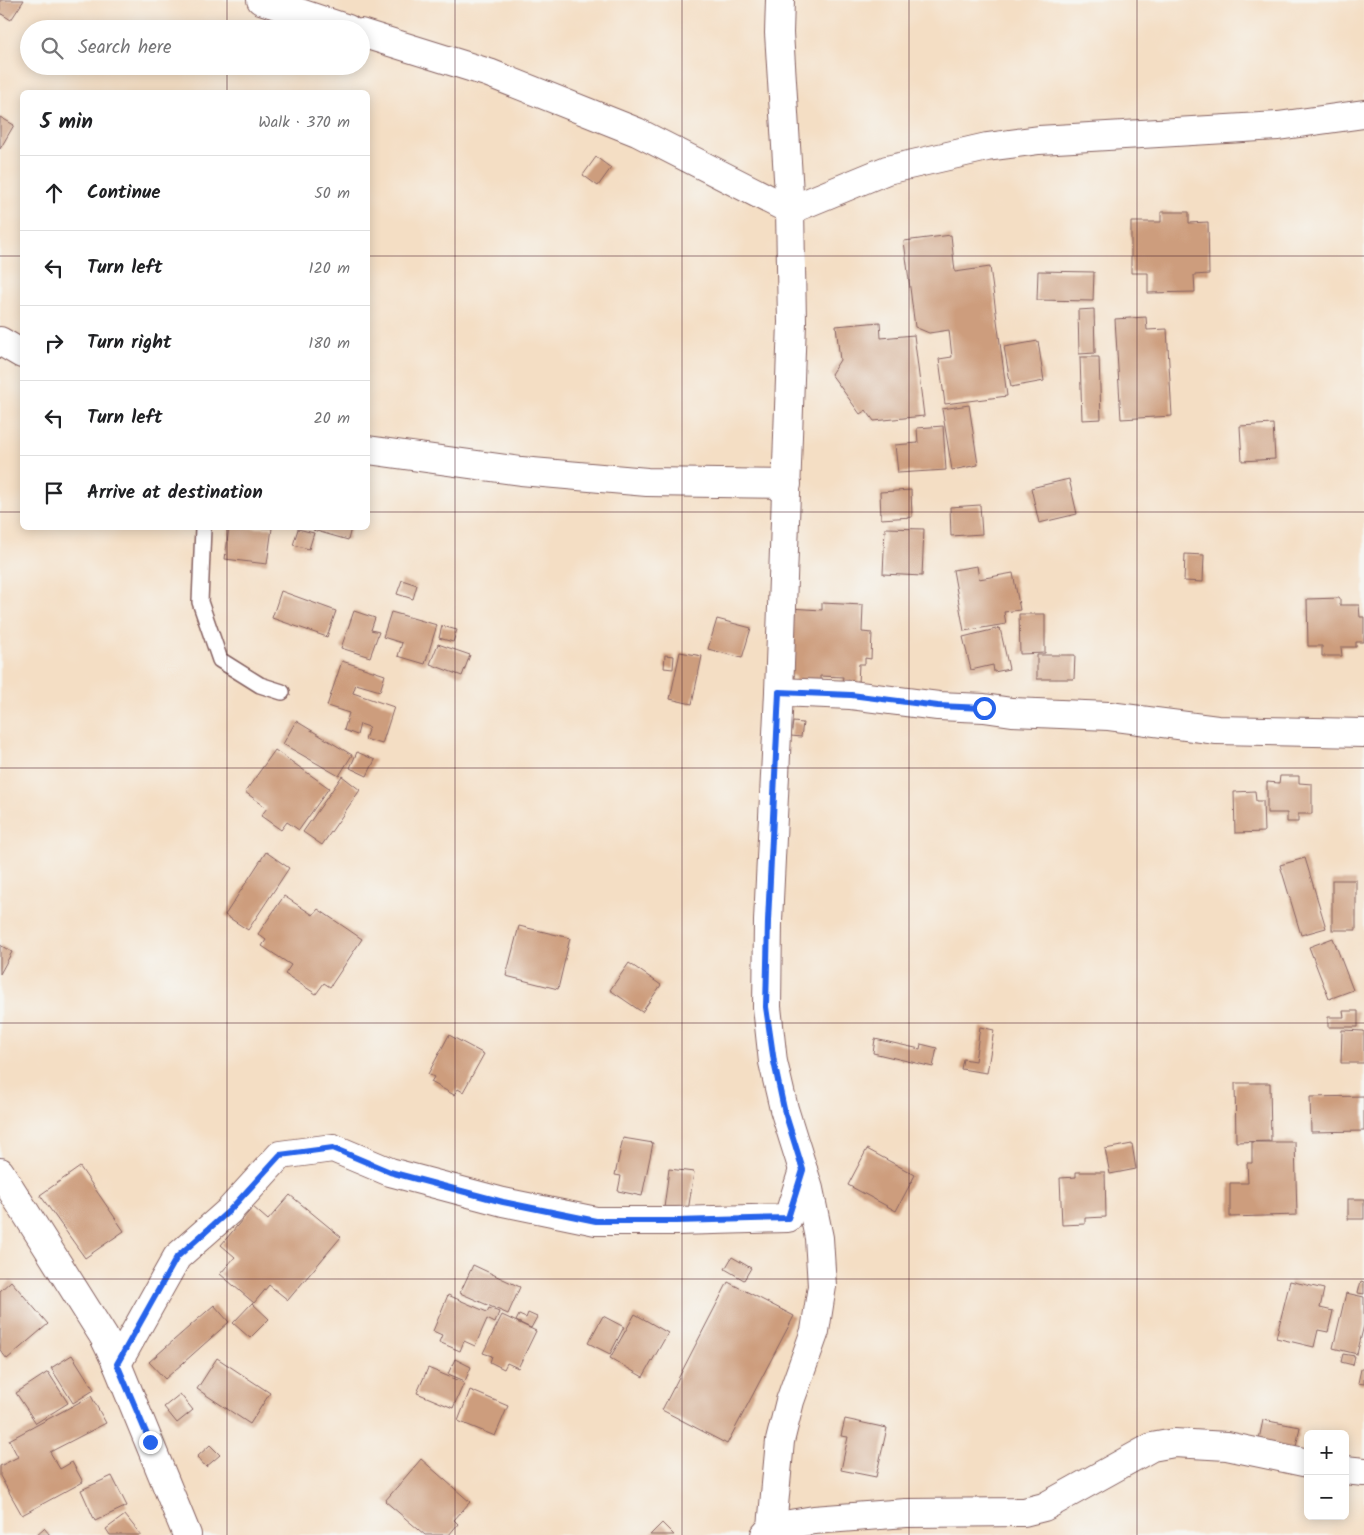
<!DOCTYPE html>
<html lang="en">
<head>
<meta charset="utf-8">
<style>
	body { margin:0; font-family:Kalam,sans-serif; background:#f6f6f6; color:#202124 }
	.controls { position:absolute; right:15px; bottom:15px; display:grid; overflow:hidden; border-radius:8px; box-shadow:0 2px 12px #0003 }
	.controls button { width:45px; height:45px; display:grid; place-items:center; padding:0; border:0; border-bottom:1px solid #e0e0e0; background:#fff; color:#202124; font:25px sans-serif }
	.stop { position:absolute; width:15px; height:15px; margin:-11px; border:4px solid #2563eb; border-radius:50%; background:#fff }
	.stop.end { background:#2563eb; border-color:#fff; box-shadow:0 1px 5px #0008 }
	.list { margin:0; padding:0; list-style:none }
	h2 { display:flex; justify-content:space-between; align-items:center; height:65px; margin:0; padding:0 20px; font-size:21px }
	h2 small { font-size:16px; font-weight:400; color:#757577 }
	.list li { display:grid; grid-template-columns:32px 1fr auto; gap:15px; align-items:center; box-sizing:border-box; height:75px; padding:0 20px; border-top:1px solid #e0e0e0 }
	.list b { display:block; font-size:19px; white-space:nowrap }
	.list em { font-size:16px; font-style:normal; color:#757577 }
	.icon { flex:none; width:28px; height:28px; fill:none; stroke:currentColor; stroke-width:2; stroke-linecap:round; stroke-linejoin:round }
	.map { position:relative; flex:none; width:1364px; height:1535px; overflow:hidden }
	.search { position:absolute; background:#fff; box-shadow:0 2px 12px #0003; left:20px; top:20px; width:350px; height:55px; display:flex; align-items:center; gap:12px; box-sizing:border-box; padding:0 18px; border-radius:28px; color:#757577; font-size:19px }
	.panel { position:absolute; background:#fff; box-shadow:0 2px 12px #0003; left:20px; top:90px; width:350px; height:440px; border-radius:8px }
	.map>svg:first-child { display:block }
	.building { fill:#cd9d7d }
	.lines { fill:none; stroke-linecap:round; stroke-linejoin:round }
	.service-casing { stroke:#866261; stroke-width:18 }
	.minor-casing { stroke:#866261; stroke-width:30 }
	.service { stroke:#fff; stroke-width:15 }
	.minor { stroke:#fff; stroke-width:28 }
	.route { stroke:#2563eb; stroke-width:6 }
	.grid { fill:none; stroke:#4a1f2b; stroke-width:1; stroke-opacity:0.55 }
</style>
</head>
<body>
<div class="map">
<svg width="1364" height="1535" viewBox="0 0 1364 1535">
	<rect width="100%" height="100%" fill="#f6f6f2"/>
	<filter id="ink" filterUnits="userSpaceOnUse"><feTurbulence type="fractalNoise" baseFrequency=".02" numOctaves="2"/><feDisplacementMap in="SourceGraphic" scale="10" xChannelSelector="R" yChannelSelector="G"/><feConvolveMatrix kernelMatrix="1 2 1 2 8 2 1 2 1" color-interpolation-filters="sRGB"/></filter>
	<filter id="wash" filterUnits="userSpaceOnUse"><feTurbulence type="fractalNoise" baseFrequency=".0096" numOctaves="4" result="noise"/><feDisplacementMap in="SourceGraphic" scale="20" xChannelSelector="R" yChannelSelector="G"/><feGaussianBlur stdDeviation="1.12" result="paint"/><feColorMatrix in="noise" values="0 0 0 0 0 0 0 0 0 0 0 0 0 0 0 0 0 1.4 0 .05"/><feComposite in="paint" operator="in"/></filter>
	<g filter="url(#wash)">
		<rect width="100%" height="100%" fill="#f4dec4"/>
		<g id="blocks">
			<g class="building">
				<polygon points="0,0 24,0 11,20 0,13"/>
				<polygon points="0,117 14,125 0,149"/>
				<polygon points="596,157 611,168 598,186 583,175"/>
				<polygon points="1161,212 1189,212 1189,223 1208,222 1209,274 1194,275 1195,292 1148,293 1148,273 1131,273 1131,222 1161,222"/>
				<polygon points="951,235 955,272 990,267 1007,396 945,404 939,359 952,357 949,330 929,333 915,327 904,241"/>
				<polygon points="1038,271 1094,272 1093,301 1037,300"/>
				<polygon points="1094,309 1095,353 1079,354 1078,310"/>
				<polygon points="1146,317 1147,330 1167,329 1172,416 1121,419 1115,319"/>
				<polygon points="880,322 881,338 914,335 924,416 874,421 866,410 860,414 831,374 840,360 836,326"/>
				<polygon points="1038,341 1044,381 1011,387 1004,347"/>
				<polygon points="1080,357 1099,357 1101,419 1082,420"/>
				<polygon points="969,405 978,465 952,470 942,409"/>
				<polygon points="1273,424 1275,459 1242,461 1240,426"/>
				<polygon points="943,426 946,470 898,473 895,445 918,443 917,428"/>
				<polygon points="1069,479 1077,514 1039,523 1031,488"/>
				<polygon points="911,490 912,517 881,519 880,492"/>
				<polygon points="980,505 982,534 951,536 950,507"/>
				<polygon points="229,528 272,528 267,564 225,559"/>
				<polygon points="314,528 351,528 348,540 313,530"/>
				<polygon points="885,528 924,529 922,576 883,574"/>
				<polygon points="298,529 314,533 309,549 293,545"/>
				<polygon points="1185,554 1204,555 1203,582 1184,581"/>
				<polygon points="977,566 979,579 1013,573 1020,610 1004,612 1006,624 964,631 953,570"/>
				<polygon points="402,580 417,585 413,599 397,594"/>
				<polygon points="281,591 336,611 327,637 272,618"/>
				<polygon points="1340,598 1340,605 1359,605 1360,617 1364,617 1364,642 1356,642 1356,647 1341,647 1342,656 1322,656 1322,646 1308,646 1307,599"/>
				<polygon points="822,603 863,605 862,632 872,633 871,659 865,658 865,664 859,664 858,683 842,683 843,677 820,676 820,682 795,681 795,676 786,675 789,608 822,610"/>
				<polygon points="354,611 375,618 371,630 379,632 370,657 341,648"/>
				<polygon points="391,612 437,625 425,664 398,656 402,643 383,637"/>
				<polygon points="1019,614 1045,614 1045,653 1020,654"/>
				<polygon points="717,619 751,628 742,658 708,649"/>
				<polygon points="442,626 457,630 453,642 439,638"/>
				<polygon points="1000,628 1009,669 994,672 993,665 971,670 963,637"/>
				<polygon points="438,644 470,655 462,676 430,664"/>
				<polygon points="680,652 702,656 692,704 670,699"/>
				<polygon points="665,655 674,656 673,669 664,668"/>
				<polygon points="1037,655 1075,655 1074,679 1037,679"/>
				<polygon points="342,661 385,675 380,691 356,684 353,693 394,707 382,744 365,739 369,727 360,724 357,735 344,730 349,713 327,706"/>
				<polygon points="296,721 352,755 339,776 283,744"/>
				<polygon points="793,722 803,723 801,737 791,736"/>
				<polygon points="275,750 329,788 299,830 287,822 281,830 261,816 267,808 245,792"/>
				<polygon points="357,752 375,760 367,776 350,768"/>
				<polygon points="342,776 360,790 322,845 303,832"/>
				<polygon points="1280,776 1299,776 1299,783 1312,784 1312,814 1298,814 1298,822 1287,822 1287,813 1267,813 1267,782 1279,783"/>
				<polygon points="1255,791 1256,801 1263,801 1264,832 1235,833 1234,792"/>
				<polygon points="266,852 289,868 248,930 225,915"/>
				<polygon points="1305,858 1326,928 1301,935 1280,865"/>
				<rect x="1332" y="880" width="24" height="50"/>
				<polygon points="284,896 313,915 318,909 362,939 330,987 324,983 316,994 285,974 291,965 262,946 266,940 258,934"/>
				<polygon points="519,926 570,938 558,989 506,976"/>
				<polygon points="1333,938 1353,990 1329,999 1309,947"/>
				<polygon points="0,945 12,952 0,974"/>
				<polygon points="629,963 661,985 642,1012 610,990"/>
				<polygon points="1343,1011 1358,1011 1358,1027 1328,1027 1328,1017 1344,1017"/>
				<polygon points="980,1027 994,1030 987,1073 961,1069 963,1059 975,1061"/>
				<polygon points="1342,1030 1364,1031 1364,1063 1341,1063"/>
				<polygon points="449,1035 484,1054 463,1092 458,1089 454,1095 431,1082 434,1077 428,1074"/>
				<polygon points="875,1039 920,1049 921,1044 937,1048 933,1067 873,1053"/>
				<polygon points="1235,1083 1270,1083 1271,1141 1236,1142"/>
				<polygon points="1364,1096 1364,1131 1311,1132 1310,1097"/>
				<polygon points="623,1138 653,1143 642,1196 618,1191 621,1176 615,1175"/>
				<polygon points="1252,1142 1295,1142 1297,1215 1230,1217 1230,1183 1248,1183 1247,1163 1252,1163"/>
				<polygon points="1132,1144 1136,1169 1110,1174 1105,1149"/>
				<polygon points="867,1149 915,1175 896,1211 848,1185"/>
				<polygon points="80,1167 124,1231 85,1258 40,1195"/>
				<polygon points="669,1169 694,1172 688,1211 664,1208"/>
				<polygon points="1076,1172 1105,1172 1106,1217 1085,1218 1085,1224 1062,1225 1060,1178 1076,1177"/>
				<polygon points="290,1195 341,1237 288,1300 269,1285 254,1303 220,1274 235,1257 221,1245 253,1207 268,1220"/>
				<rect x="1348" y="1199" width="16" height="20"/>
				<polygon points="732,1257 751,1268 744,1280 725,1269"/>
				<polygon points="473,1265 520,1287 508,1314 460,1293"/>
				<polygon points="11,1281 48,1324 7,1359 0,1350 0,1291"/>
				<polygon points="1290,1281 1324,1289 1320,1308 1333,1311 1328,1332 1318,1330 1314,1347 1276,1338"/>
				<polygon points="1361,1281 1364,1282 1364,1294 1358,1293"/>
				<polygon points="728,1282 794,1316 727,1444 662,1410"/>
				<polygon points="1346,1293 1364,1297 1364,1325 1357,1354 1333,1348"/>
				<polygon points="448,1295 487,1312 489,1308 499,1312 495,1323 487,1319 475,1346 464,1341 460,1351 439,1342 442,1335 433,1331"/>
				<polygon points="252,1303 269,1319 250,1338 233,1323"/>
				<polygon points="214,1305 229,1322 165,1379 149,1362"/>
				<polygon points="528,1313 537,1317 531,1328 516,1321 519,1315 526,1318"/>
				<polygon points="635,1314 668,1333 643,1377 610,1358"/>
				<polygon points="502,1315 536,1331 518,1368 507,1363 504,1369 490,1362 492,1356 483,1353"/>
				<polygon points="603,1316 624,1327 610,1354 588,1343"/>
				<polygon points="1343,1354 1355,1356 1353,1365 1341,1362"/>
				<polygon points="72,1355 94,1390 73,1403 51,1368"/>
				<polygon points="217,1358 270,1393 250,1424 197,1389"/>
				<polygon points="455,1359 471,1367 465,1381 448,1374"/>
				<polygon points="428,1368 464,1383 453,1408 417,1393"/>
				<polygon points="1361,1369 1364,1369 1364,1384 1358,1383"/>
				<polygon points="48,1372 68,1403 36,1423 16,1393"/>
				<polygon points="470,1390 508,1406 495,1436 458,1421"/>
				<polygon points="180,1394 193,1410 177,1423 164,1407"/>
				<polygon points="91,1396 106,1423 50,1452 60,1469 72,1462 83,1482 22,1515 0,1476 0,1466 18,1457 9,1440"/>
				<polygon points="845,1419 887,1428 876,1477 841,1470 848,1437 841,1436"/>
				<polygon points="1263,1420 1300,1427 1294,1457 1257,1449"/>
				<polygon points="210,1445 220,1455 206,1467 197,1457"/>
				<polygon points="421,1459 470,1502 454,1520 458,1524 449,1535 425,1535 385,1501"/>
				<polygon points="112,1476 127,1506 95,1521 81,1490"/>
				<polygon points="125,1515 141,1535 110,1535 106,1529"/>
				<polygon points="662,1523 674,1535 650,1535"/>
				<polygon points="44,1528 50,1535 36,1535"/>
			</g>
		</g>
	</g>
	<g filter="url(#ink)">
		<use href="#blocks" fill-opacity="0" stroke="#866261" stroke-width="1"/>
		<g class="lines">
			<defs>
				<polyline id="service" points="203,528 200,602 220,660 260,685 282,692"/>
				<g id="minor">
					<polyline points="261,0 348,29"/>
					<polyline points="361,33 489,73 637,132 790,210 887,170 987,147 1039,140 1278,126 1364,114"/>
					<polyline points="0,341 22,354"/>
					<polyline points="368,450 521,471 647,482 787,484"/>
					<polyline points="779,692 851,695 938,706 984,708 1012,712 1109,716 1217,730 1364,733"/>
					<polyline points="0,1172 104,1337 117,1364 187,1535"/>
					<polyline points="117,1364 177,1257 229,1211 280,1155 333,1148 390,1172 503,1202 596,1221 676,1221 788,1218 803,1170"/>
					<polyline points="1345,1470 1364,1472"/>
					<polyline points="772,1527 814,1520 906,1513 1024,1512 1044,1507 1152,1447 1174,1443 1227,1446 1308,1463"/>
					<polyline points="765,1535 772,1527 780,1441 790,1401 815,1331 822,1286 819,1238 809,1189 784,1109 773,1062 767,1007 768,921 779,692 792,322 790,210 779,33 780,0"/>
				</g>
			</defs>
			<use href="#service" class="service-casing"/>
			<use href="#minor" class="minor-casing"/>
			<use href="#service" class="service"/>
			<use href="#minor" class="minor"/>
		</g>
	</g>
	<g class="lines" filter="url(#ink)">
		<polyline class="route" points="150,1442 117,1364 177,1257 229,1211 280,1155 333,1148 390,1172 503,1202 596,1221 676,1221 788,1218 803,1170 784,1109 774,1062 766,1007 768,921 779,692 851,695 938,706 984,708"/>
	</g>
	<path class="grid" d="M 227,0 L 227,29M 455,0 L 455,1535M 682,0 L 682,1535M 909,0 L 909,1535M 1137,0 L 1137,1535M 227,66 L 227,92M 0,256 L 22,256M 368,256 L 1364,256M 0,512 L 22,512M 368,512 L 1364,512M 227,528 L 227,1535M 0,768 L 1364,768M 0,1023 L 1364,1023M 0,1279 L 1364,1279"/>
</svg>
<div class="controls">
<button>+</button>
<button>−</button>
</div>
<div class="stop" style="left:984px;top:708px"></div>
<div class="stop end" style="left:150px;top:1442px"></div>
<div class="search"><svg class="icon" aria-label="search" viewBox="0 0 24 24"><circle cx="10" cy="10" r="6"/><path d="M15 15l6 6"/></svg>Search here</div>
<section class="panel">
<h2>5 min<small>Walk · 370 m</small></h2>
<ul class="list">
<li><svg class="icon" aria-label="ahead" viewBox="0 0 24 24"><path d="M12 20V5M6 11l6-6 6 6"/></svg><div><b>Continue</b></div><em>50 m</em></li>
<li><svg class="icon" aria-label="left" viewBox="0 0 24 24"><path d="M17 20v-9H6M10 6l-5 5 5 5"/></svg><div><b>Turn left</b></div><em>120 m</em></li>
<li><svg class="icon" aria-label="right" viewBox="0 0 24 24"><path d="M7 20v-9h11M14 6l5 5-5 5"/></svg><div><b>Turn right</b></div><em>180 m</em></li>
<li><svg class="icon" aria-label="left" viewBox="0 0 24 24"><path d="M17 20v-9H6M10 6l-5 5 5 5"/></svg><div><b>Turn left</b></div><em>20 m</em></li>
<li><svg class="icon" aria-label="arrive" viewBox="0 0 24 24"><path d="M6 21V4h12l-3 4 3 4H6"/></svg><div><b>Arrive at destination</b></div></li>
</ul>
</section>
</div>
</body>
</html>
